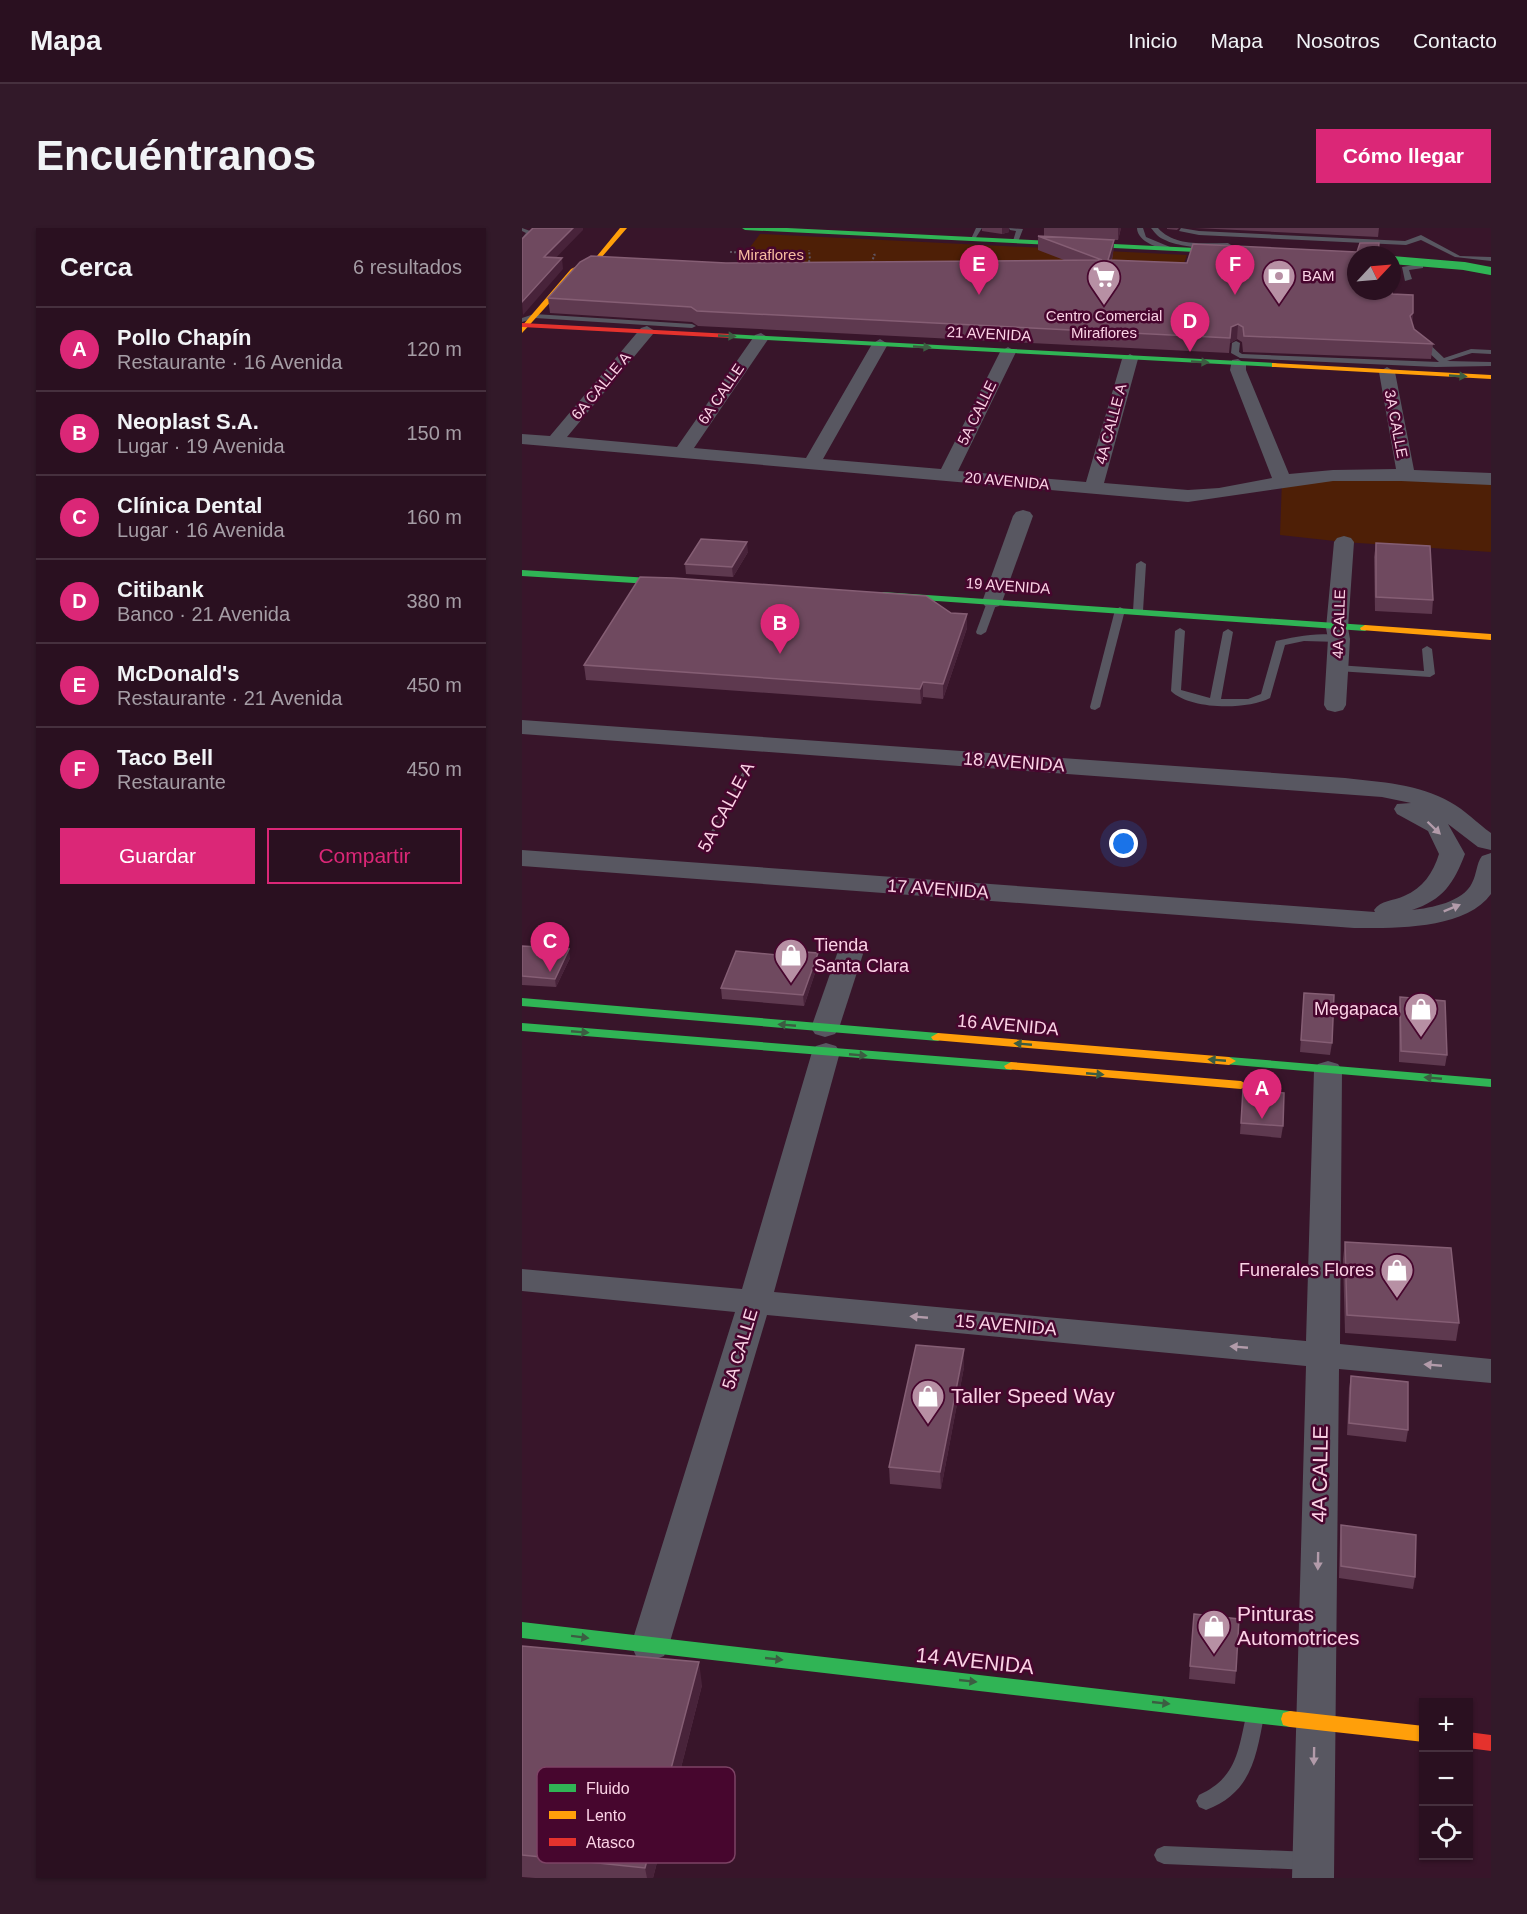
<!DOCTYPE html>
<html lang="es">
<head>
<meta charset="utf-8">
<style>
	body { margin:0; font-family:Helvetica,sans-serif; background:#321929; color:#f1f3f6 }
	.controls { position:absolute; right:18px; bottom:18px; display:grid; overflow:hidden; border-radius:0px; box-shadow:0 2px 4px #0004 }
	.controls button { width:54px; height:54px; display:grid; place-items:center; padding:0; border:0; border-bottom:2px solid #46303e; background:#2a1020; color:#f1f3f6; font:30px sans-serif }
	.compass { position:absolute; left:825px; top:18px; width:54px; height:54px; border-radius:50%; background:#2a1020; box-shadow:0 2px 4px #0004; rotate:64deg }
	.you { position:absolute; left:602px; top:616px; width:21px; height:21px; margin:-15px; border:4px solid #fff; border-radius:50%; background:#1a73e8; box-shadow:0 0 0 9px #1a73e833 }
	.badge { display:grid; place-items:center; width:39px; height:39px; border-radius:50%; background:#db2777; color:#fff; font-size:20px; font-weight:700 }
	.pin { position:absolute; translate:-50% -50px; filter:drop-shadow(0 2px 3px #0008) }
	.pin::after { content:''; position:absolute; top:32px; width:21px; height:18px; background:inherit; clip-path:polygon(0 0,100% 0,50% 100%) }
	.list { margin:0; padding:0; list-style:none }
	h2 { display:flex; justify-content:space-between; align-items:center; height:78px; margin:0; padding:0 24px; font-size:26px }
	h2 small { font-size:20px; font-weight:400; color:#a59da5 }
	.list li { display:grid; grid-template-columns:39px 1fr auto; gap:18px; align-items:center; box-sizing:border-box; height:84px; padding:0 24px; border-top:2px solid #46303e }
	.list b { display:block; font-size:22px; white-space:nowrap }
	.list p { margin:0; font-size:20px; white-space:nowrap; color:#a59da5 }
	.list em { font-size:20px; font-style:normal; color:#a59da5 }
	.actions { display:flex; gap:12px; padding:18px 24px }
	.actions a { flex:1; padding:14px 0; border:2px solid #db2777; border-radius:0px; text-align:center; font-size:21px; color:#db2777 }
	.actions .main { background:#db2777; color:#fff }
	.icon { flex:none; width:33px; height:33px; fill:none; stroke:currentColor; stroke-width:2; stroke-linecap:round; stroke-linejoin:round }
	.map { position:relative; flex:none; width:969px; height:1650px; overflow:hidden; border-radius:0px }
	header { display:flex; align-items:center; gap:36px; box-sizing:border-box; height:84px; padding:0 30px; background:#2a1020; border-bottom:2px solid #46303e }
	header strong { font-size:28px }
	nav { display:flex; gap:33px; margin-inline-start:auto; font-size:21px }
	.intro { display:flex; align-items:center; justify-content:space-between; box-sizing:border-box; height:144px; padding:0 36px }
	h1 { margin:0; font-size:42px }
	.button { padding:15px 27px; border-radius:0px; background:#db2777; color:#fff; font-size:21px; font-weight:700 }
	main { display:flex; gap:36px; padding:0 36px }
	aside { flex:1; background:#2a1020; border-radius:0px; box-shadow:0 2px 4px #0004 }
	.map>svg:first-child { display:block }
	.green { fill:#4e1f06 }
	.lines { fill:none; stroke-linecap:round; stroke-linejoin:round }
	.path-far2 { stroke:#605561; stroke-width:2; stroke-dasharray:2 2; stroke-linecap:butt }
	.path-far1 { stroke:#605561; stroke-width:3; stroke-dasharray:4 4; stroke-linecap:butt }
	.path { stroke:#605561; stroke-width:4; stroke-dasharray:4.5 4.5; stroke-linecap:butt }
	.lane { fill:#585761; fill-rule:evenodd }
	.street { fill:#585761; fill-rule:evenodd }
	.fast { fill:#30b455; fill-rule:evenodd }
	.slow { fill:#ff9f0a; fill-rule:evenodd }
	.jam { fill:#e5322d; fill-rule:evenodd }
	.fast-bridge { stroke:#30b455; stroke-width:8 }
	.wall { fill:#5e394f }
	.shaded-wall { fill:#48233a }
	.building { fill:#6f495f; stroke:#855e74; stroke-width:1.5 }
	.oneway { fill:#3c5d42 }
	.oneway2 { fill:#b29baa }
	.labels { text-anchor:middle; stroke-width:5; stroke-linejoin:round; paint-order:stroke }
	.far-park-label { font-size:15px; fill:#f7bda0; stroke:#47062e }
	.far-poi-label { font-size:15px; fill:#fbd2e5; stroke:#47062e; text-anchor:start }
	.far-street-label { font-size:15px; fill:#fbd2e5; stroke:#47062e }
	.street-label { font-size:18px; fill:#fbd2e5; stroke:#47062e }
	.poi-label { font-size:18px; fill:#fbd2e5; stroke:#47062e; text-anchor:end }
	.near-poi-label { font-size:21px; fill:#fbd2e5; stroke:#47062e; text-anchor:start }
	.near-street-label { font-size:21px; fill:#fbd2e5; stroke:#47062e }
	.key { fill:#47062e; stroke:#7d4365; stroke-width:1.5 }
	.key-label { font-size:16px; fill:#fbd2e5 }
</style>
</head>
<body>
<header>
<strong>Mapa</strong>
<nav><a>Inicio</a><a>Mapa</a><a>Nosotros</a><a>Contacto</a></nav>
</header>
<div class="intro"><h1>Encuéntranos</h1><a class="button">Cómo llegar</a></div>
<main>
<aside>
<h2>Cerca<small>6 resultados</small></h2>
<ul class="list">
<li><span class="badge">A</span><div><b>Pollo Chapín</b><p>Restaurante · 16 Avenida</p></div><em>120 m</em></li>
<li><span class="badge">B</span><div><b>Neoplast S.A.</b><p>Lugar · 19 Avenida</p></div><em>150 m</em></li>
<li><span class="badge">C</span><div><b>Clínica Dental</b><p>Lugar · 16 Avenida</p></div><em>160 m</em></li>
<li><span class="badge">D</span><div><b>Citibank</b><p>Banco · 21 Avenida</p></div><em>380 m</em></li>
<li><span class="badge">E</span><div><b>McDonald's</b><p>Restaurante · 21 Avenida</p></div><em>450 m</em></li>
<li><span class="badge">F</span><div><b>Taco Bell</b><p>Restaurante</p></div><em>450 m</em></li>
</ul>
<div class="actions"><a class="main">Guardar</a><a>Compartir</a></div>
</aside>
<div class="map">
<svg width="969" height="1650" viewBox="0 0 969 1650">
	<rect width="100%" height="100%" fill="#38152a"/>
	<g class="green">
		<polygon points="238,6 665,27 658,47 205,50"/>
		<polygon points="969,251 969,324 822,314 758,307 760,252"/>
	</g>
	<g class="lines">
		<g class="path-far2">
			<polyline points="208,24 227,25"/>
			<polyline points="284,37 288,32 287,22"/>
			<polyline points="349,39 352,27 355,26"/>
		</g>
		<polyline class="path-far1" points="190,605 227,535"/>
		<polyline class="path" points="181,622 191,604"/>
		<g class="lane">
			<polygon points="0,0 11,4 0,16 0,10 4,5 0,3"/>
			<polygon points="454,0 460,0 453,11 449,11"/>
			<polygon points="487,0 501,1 496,14 491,13 494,3 488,2"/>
			<path d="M 615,0 L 621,0 L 624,9 L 648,19 C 638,23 615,13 615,0 Z"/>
			<path d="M 629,0 L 636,0 C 653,19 682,15 706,15 L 709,17 C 697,23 656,19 643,12 C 637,10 633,5 629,0 Z"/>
			<polygon points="659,0 677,3 883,13 899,7 938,28 969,29 969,33 933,29 899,12 884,17 677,7 657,3"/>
			<polygon points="898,36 901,36 901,40 887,42 890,51 883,53 880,39"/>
			<polygon points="12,86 170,96 174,98 170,100 13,90 0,94 0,90"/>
			<polygon points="893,108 899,108 922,130 949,121 969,122 969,126 950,125 925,133 969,134 969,138 914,139 718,130 709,125 710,115 714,113 718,115 717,124 720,126 917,134 893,112"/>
			<polygon points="619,333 624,336 621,383 616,386 611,383 614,336"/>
			<polygon points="470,371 475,374 464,404 459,407 455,406 454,404 465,374"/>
			<polygon points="598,379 603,382 578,479 573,482 569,481 568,479 593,382"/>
			<path d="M 658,400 L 663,403 L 659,462 L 688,470 L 701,404 L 706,401 L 711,404 L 699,471 L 726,471 L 739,466 L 754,413 C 771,409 809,401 822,411 L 817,414 L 782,413 L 763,417 L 748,470 C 725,482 668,482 649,463 L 653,403 Z"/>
			<polygon points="905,418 910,421 913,446 908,449 815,443 810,440 815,437 902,443 900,421"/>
			<path d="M 733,1480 L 740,1482 L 742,1488 C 734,1530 729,1565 684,1582 L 677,1579 L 674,1573 L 677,1567 C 714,1550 716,1524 724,1488 L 726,1482 Z"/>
			<polygon points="642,1618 789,1624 796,1626 799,1633 796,1640 789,1642 642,1636 635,1633 632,1627 635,1621"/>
		</g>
		<g class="street">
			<polygon points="125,98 133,103 131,106 45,209 155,219 233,107 239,105 247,110 172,220 284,230 350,116 358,111 366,116 301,231 419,241 478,124 486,119 494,124 436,243 564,254 600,131 608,126 616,131 582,255 666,262 697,260 750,250 708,142 710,132 716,131 724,136 724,142 767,246 811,242 874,241 857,144 865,139 873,144 892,242 969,245 969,257 879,253 811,253 666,274 0,216 0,206 28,208 119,100"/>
			<polygon points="501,282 508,284 511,288 480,374 477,378 470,380 463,378 460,374 491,288 494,284"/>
			<polygon points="822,308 829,310 832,314 826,400 828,411 824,477 821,482 813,484 805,482 802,477 806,411 804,400 812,314 815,310"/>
			<path d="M 0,492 L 823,550 C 858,554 897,556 928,574 C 943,582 955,595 969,605 L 969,622 L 956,619 L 926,596 L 943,626 C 932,655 921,672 890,682 C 909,680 941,674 950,655 C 955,646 954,636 960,628 L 969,625 L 969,666 C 943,702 872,700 832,700 L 0,638 L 0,622 L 853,684 L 852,682 C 859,672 871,673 882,668 C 901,660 911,645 917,626 L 906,603 L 875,586 L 872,581 L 875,576 L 889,575 L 860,569 L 0,506 Z"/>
			<polygon points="328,718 337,720 341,726 317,800 313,806 303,809 293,806 289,800 315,726 319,720"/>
			<polygon points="304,815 314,818 318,824 252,1064 784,1113 792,842 796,836 806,833 816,836 820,842 818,1116 969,1131 969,1155 817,1141 812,1650 770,1650 784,1138 245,1087 147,1417 142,1428 128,1433 114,1428 109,1417 213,1084 0,1063 0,1041 220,1061 290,824 294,818"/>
		</g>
		<g class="fast">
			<polygon points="220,0 265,0 715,22 718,24 715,26 223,2"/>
			<polygon points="206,106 753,135 757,137 753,139 209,110 206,110"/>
			<polygon points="0,342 160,352 165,355 160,358 0,348"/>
			<polygon points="361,364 843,397 848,400 843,403 358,369 358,365"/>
			<polygon points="0,770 416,805 423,809 416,813 0,778"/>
			<polygon points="0,795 489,834 496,838 489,842 0,803"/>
			<polygon points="707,829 969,851 969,859 702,836 700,833 702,830"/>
			<polygon points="0,1394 768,1483 775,1485 777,1491 775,1497 768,1499 0,1410"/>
		</g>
		<g class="slow">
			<polygon points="98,0 105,0 79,30 55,45 0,105 0,98 49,41 75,28"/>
			<polygon points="750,135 969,147 969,151 753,139 750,139"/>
			<polygon points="843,397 969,406 969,412 839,402 838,400"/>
			<polygon points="416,805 707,829 714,833 707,837 411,812 409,809"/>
			<polygon points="489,834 719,853 726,857 719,861 484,841 482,838"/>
			<polygon points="768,1483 902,1498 902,1514 768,1499 761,1497 759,1491 761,1485"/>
		</g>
		<g class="jam">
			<polygon points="0,95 209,106 213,108 209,110 0,99"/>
			<polygon points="946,1504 969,1507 969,1523 946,1520"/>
		</g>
		<polyline class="fast-bridge" points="870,32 942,38 969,43"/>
	</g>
	<g class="wall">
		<polygon points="460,0 487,0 487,4 480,6 460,3"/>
		<polygon points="522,0 599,0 596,12 592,12 591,26 590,32 665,35 856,27 870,66 891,85 890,95 892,101 911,116 909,131 721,124 720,114 715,111 708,115 707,125 176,98 170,94 28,85 26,70 204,35 542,32 516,22 516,8 522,8"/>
		<polygon points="645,0 657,0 655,2 645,1"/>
		<polygon points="673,0 857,0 856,9"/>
		<polygon points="854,315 911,372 910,386 853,383 852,329"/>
		<polygon points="226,324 211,349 164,346 163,336"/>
		<polygon points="445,400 421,471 401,469 399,476 64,452 62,437"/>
		<polygon points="0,718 48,730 34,759 0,757"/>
		<polygon points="296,736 282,778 200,771 199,760"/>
		<polygon points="782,765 810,815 808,827 778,824"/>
		<polygon points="878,769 925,827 923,838 877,834 877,780"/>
		<polygon points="721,861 761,898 759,910 718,906"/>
		<polygon points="823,1014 937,1095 934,1113 823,1105 821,1031"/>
		<polygon points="442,1139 419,1261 368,1256 367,1239"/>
		<polygon points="829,1148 886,1202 884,1214 825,1207 827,1160"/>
		<polygon points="819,1297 893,1349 891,1361 817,1350 818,1309"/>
		<polygon points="672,1386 714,1443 713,1456 667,1451"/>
		<polygon points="0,1418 180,1457 131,1650 13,1650 0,1649"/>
	</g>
	<g class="shaded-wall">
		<polygon points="51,0 61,0 61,2 24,40 22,29"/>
		<polygon points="480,0 487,0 487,4 480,6"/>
		<polygon points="596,0 599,0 596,12"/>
		<polygon points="592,12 591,26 585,46 586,32"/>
		<polygon points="40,30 41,41 1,87 0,74"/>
		<polygon points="891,85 890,100 888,88"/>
		<polygon points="716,96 715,111 708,115 709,99"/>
		<polygon points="225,314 226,324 211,349 210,339"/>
		<polygon points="445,386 445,400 421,471 421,456"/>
		<polygon points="401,454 401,469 399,476 398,461"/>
		<polygon points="47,721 48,730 34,759 33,751"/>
		<polygon points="296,725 296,736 282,778 281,767"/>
		<polygon points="442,1121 442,1139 419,1261 418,1244"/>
		<polygon points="177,1434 180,1457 131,1650 125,1650 123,1640"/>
	</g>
	<g class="building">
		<polygon points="11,0 51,0 22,29 40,30 0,74 0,11"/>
		<polygon points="516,8 592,12 586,32 665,35 671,16 835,24 838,15 857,15 856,27 859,27 834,27 834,63 870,63 870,29 873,29 870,66 891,67 891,85 888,88 892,101 911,116 722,108 721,99 716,96 709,99 708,110 175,83 169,79 26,70 58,34 69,28 204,35 580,32"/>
		<polygon points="179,311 225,314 210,339 163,336"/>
		<polygon points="854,315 908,318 911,372 854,369"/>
		<polygon points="118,349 152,350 404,368 429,385 445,386 421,456 401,454 398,461 62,437"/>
		<polygon points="0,718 47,721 33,751 0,748"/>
		<polygon points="256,722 296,725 281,767 199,760 214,723 255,727"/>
		<polygon points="782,765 812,767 810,815 779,812"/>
		<polygon points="878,769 923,773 925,827 879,823"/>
		<polygon points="721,861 762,865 761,898 719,895"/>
		<polygon points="823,1014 929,1020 937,1095 825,1087"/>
		<polygon points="394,1117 442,1121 418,1244 367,1239"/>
		<polygon points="829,1148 886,1154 886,1202 827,1195"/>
		<polygon points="819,1297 894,1307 893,1349 819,1338"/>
		<polygon points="672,1386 717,1391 714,1443 668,1438"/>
		<polygon points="0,1418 177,1434 123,1640 0,1627"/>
	</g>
	<defs><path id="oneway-solid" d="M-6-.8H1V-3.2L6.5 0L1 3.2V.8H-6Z" transform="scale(1.5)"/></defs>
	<g class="oneway">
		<use href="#oneway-solid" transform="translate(205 108) rotate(3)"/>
		<use href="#oneway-solid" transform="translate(400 119) rotate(3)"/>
		<use href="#oneway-solid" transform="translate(678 134) rotate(3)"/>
		<use href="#oneway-solid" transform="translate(936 148) rotate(3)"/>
		<use href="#oneway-solid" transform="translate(265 797) rotate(-175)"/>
		<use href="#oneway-solid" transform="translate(58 804) rotate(5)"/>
		<use href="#oneway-solid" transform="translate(501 816) rotate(-175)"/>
		<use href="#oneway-solid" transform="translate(336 827) rotate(5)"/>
		<use href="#oneway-solid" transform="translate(695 832) rotate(-175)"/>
		<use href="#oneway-solid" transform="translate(573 846) rotate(5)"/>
		<use href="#oneway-solid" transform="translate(911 850) rotate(-175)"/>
		<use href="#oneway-solid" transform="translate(58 1409) rotate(7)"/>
		<use href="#oneway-solid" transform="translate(252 1431) rotate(6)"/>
		<use href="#oneway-solid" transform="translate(446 1453) rotate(6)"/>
		<use href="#oneway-solid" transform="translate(639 1475) rotate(6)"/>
	</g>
	<g class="oneway2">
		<use href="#oneway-solid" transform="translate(912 600) rotate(44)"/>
		<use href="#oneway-solid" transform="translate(930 680) rotate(-22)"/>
		<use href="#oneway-solid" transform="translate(397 1089) rotate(-175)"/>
		<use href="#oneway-solid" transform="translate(717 1119) rotate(-175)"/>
		<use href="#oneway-solid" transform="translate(911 1137) rotate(-175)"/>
		<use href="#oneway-solid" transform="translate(796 1333) rotate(91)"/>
		<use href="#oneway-solid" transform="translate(792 1528) rotate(91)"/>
	</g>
	<defs>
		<symbol id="bank-pin" viewBox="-11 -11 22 30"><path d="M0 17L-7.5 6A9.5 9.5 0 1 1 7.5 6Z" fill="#b790a4" stroke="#47062e"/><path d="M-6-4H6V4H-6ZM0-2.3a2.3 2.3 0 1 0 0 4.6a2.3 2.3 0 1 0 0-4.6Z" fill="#fff"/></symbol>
		<symbol id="supermarket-pin" viewBox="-11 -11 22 30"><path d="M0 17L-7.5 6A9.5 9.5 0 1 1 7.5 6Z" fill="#b790a4" stroke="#47062e"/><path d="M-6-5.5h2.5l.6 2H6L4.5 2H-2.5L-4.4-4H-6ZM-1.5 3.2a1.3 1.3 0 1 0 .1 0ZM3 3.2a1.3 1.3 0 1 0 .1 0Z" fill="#fff"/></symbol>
		<symbol id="shop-pin" viewBox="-11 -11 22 30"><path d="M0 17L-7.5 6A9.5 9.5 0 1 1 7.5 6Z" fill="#b790a4" stroke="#47062e"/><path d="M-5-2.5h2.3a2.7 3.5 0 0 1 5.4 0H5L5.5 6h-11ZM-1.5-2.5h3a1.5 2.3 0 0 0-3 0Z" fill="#fff"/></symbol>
	</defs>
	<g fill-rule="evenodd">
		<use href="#bank-pin" x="738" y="29" width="38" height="52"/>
		<use href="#supermarket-pin" x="563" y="30" width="38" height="52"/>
		<use href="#shop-pin" x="250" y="708" width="38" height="52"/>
		<use href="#shop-pin" x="880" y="762" width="38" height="52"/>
		<use href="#shop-pin" x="856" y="1023" width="38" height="52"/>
		<use href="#shop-pin" x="387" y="1149" width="38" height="52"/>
		<use href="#shop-pin" x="673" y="1379" width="38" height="52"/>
	</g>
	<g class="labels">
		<g class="far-park-label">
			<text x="249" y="32">Miraflores</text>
		</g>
		<g class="far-poi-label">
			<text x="780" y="53">BAM</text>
			<text x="582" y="93" text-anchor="middle">Centro Comercial<tspan x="582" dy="17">Miraflores</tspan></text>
		</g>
		<g class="far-street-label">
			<text transform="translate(467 106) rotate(3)" y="5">21 AVENIDA</text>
			<text transform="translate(79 158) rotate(-50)" y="5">6A CALLE A</text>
			<text transform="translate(199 166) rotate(-56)" y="5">6A CALLE</text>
			<text transform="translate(455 185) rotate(-64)" y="5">5A CALLE</text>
			<text transform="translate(589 196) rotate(-75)" y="5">4A CALLE A</text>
			<text transform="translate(874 196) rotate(79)" y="5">3A CALLE</text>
			<text transform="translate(485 253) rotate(5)" y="5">20 AVENIDA</text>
			<text transform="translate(486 358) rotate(4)" y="5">19 AVENIDA</text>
			<text transform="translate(817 396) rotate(-88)" y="5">4A CALLE</text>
		</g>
		<g class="street-label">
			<text transform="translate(492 534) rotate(4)" y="6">18 AVENIDA</text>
			<text transform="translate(204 579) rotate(-62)" y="6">5A CALLE A</text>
			<text transform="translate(416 661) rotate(4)" y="6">17 AVENIDA</text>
			<text transform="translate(486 797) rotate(5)" y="6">16 AVENIDA</text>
			<text transform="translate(484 1097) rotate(5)" y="6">15 AVENIDA</text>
			<text transform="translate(218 1121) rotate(-73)" y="6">5A CALLE</text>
		</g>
		<g class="poi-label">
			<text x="292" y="723" text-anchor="start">Tienda<tspan x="292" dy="21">Santa Clara</tspan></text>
			<text x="876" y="787">Megapaca</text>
			<text x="852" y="1048">Funerales Flores</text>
		</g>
		<g class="near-poi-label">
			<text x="429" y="1175">Taller Speed Way</text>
			<text x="715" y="1393">Pinturas<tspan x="715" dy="24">Automotrices</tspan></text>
		</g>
		<g class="near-street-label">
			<text transform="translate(798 1246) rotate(-89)" y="7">4A CALLE</text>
			<text transform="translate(453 1433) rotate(6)" y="7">14 AVENIDA</text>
		</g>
	</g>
	<rect x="15" y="1539" width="198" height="96" rx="9" class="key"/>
	<rect x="27" y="1556" width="27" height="8" fill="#30b455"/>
	<rect x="27" y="1583" width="27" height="8" fill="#ff9f0a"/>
	<rect x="27" y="1610" width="27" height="8" fill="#e5322d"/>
	<g class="key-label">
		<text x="64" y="1566">Fluido</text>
		<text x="64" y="1593">Lento</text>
		<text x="64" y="1620">Atasco</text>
	</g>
</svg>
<div class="controls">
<button>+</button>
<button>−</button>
<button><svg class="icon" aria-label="locate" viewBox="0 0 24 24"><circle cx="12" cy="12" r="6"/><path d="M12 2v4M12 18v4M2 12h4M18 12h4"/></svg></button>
</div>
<svg class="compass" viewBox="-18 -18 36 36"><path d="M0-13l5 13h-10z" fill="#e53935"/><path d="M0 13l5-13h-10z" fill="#a59da5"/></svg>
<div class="you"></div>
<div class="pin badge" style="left:740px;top:891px">A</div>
<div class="pin badge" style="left:258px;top:426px">B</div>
<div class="pin badge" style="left:28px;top:744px">C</div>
<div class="pin badge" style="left:668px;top:124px">D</div>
<div class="pin badge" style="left:457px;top:67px">E</div>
<div class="pin badge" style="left:713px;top:67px">F</div>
</div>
</main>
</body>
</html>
